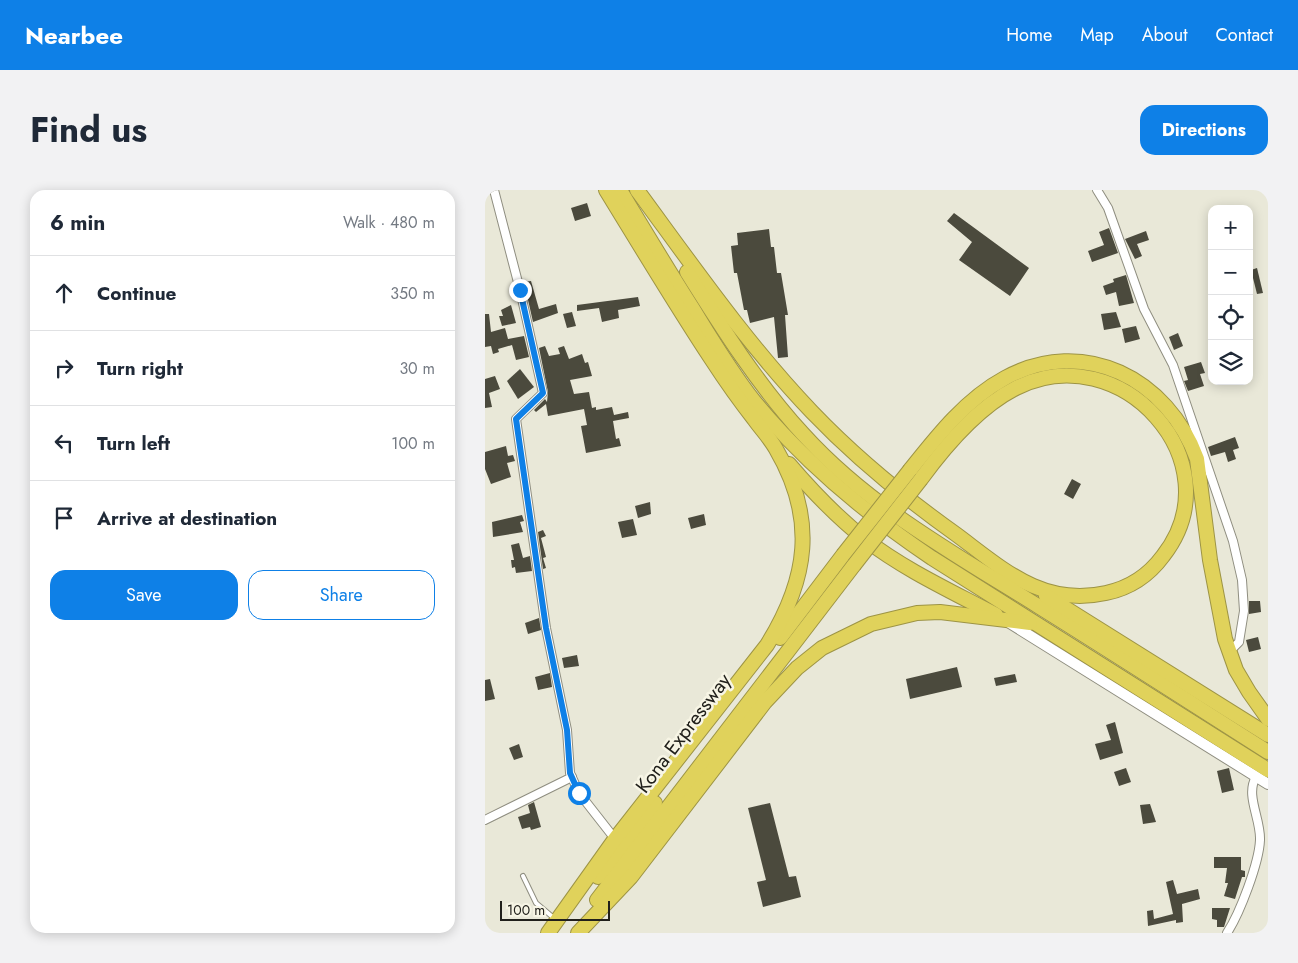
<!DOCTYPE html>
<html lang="en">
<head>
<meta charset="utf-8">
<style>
	body { margin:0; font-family:Jost,sans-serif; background:#f2f2f3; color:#1f2937 }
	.controls { position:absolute; right:15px; top:15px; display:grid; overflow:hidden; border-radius:10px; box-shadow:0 2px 12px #0003 }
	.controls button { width:45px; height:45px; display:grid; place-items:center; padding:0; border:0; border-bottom:1px solid #e0e1e3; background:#fff; color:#1f2937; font:25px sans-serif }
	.scale { position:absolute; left:15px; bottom:12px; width:110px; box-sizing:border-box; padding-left:5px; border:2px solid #21201b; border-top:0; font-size:14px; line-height:18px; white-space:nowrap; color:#21201b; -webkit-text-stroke:4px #f7f5e5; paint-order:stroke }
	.stop { position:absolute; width:15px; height:15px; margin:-11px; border:4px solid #0e80e7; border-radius:50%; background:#fff }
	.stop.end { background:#0e80e7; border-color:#fff; box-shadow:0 1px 5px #0008 }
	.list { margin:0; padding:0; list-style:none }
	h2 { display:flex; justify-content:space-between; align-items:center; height:65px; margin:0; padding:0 20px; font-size:21px }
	h2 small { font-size:16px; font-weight:400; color:#747a83 }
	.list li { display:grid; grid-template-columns:32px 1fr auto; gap:15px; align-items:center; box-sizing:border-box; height:75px; padding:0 20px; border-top:1px solid #e0e1e3 }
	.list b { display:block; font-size:19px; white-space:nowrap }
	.list em { font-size:16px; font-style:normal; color:#747a83 }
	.actions { display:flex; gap:10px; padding:15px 20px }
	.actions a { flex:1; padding:11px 0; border:1px solid #0e80e7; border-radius:15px; text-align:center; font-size:18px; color:#0e80e7 }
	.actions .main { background:#0e80e7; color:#fff }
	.icon { flex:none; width:28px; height:28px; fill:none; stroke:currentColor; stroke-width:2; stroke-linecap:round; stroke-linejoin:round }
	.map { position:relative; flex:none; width:783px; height:743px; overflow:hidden; border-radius:15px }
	header { display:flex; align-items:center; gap:30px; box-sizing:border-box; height:70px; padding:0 25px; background:#0e80e7; color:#fff }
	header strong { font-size:24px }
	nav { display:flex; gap:28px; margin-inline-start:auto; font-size:18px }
	.intro { display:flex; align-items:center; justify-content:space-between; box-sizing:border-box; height:120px; padding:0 30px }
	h1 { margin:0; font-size:35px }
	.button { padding:12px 22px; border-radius:15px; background:#0e80e7; color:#fff; font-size:18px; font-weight:700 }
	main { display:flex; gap:30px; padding:0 30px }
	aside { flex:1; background:#fff; border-radius:15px; box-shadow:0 2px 12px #0003 }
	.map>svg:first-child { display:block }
	.building { fill:#4b4a3d }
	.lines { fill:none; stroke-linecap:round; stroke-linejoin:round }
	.lane-casing { stroke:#8f8e80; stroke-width:6 }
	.street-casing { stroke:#8f8e80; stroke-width:10 }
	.secondary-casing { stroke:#8f8e80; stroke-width:12 }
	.highway-casing { stroke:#9d9445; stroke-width:16 }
	.lane { stroke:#fff; stroke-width:4 }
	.street { stroke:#fff; stroke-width:8 }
	.secondary { stroke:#fff; stroke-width:10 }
	.highway { stroke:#e0d25b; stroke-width:14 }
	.highway-bridge-casing { stroke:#9d9445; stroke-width:16; stroke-linecap:butt }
	.highway-bridge { stroke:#e0d25b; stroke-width:14 }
	.route { stroke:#0e80e7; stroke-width:6 }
	.labels { text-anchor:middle; stroke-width:5; stroke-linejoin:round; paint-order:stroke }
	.street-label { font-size:20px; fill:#21201b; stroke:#f7f5e5 }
</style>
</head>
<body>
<header>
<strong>Nearbee</strong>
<nav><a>Home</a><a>Map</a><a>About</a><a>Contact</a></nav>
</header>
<div class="intro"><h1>Find us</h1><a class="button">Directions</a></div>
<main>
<aside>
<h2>6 min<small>Walk · 480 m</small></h2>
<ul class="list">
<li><svg class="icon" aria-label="ahead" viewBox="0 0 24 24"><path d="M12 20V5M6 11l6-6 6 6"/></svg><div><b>Continue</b></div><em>350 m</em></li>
<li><svg class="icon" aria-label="right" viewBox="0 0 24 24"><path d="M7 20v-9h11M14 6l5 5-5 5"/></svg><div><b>Turn right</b></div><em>30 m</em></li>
<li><svg class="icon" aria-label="left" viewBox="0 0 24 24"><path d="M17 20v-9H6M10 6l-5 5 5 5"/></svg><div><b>Turn left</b></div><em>100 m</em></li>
<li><svg class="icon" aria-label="arrive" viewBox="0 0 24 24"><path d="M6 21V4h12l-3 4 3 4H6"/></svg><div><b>Arrive at destination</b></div></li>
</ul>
<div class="actions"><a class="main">Save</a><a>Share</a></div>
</aside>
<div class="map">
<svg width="783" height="743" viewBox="0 0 783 743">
	<rect width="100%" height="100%" fill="#e9e8d8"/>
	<g class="building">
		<polygon points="102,13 106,26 90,31 86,18"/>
		<polygon points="469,23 544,78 525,106 474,70 487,52 462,31"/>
		<polygon points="624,38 633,63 607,72 603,61 619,55 614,42"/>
		<polygon points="284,39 286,57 289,57 292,83 296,83 303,125 300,125 303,167 293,168 289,127 265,133 262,120 259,120 252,83 249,83 246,56 253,55 252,43"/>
		<polygon points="661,41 664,50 652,54 657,66 650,69 640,49"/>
		<polygon points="772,78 778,103 772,104 766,80"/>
		<polygon points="641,85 649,113 634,116 631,102 621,105 618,96 629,92 628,89"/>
		<polygon points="46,91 54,119 71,114 73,123 48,132 39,92"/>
		<polygon points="153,107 155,116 133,120 134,128 117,132 114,118 92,121 92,115"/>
		<polygon points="26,115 31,133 17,136 14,126 18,126 16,120"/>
		<polygon points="87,122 91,136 82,138 78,124"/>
		<polygon points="631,122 636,137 619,140 616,124"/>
		<polygon points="0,124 4,124 6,142 20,138 23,149 39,146 44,167 31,170 27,155 13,159 14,162 8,164 6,156 0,157"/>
		<polygon points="651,136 655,149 640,153 637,139"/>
		<polygon points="693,143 698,156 689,160 684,147"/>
		<polygon points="60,156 64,166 75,164 73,158 79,156 84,169 97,164 100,173 103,172 107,186 85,190 89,204 104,202 107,218 111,217 111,220 127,217 129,225 143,222 144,228 128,231 131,249 134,248 136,256 101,263 96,236 102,235 99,219 63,226 61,214 51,222 49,220 60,209 62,212 63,202 54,158"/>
		<polygon points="716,172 720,183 715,184 719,196 703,201 699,191 703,190 699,177"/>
		<polygon points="35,179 49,197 33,209 22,191"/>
		<polygon points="10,186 15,199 4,203 7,217 0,218 0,189"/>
		<polygon points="750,247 754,258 748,260 751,269 743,272 740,262 726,266 723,257"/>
		<polygon points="21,256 23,266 28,265 30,271 22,273 26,287 6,294 0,279 0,262"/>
		<polygon points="587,289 596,294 588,309 579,304"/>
		<polygon points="165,312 166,324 153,328 150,316"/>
		<polygon points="219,324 221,335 206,339 203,328"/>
		<polygon points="37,325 39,331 35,332 38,342 8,347 7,332"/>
		<polygon points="148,329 152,345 137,348 133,332"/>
		<polygon points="58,340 61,346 56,348 61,367 58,368 61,378 58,379 53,342"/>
		<polygon points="34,353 38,368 45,366 47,381 31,383 30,377 27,378 26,370 29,370 26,355"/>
		<polygon points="764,411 775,411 776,422 764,424"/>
		<polygon points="54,428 56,440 43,444 40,433"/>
		<polygon points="773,447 776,459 764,462 761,450"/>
		<polygon points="92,465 94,476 79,478 77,468"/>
		<polygon points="472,477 477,497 425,509 421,489"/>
		<polygon points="65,483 67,497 53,500 50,487"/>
		<polygon points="530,484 532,492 511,496 509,488"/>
		<polygon points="5,489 10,509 0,511 0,490"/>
		<polygon points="630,532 638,563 615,570 610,554 626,550 621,535"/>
		<polygon points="34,554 38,567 29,570 24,558"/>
		<polygon points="641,578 646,592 634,596 629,582"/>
		<polygon points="744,578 749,600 737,603 732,581"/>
		<polygon points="49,612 56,637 46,640 45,637 37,639 33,627 45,623 43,615"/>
		<polygon points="285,613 304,687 311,686 316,707 278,717 272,692 281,690 263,618"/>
		<polygon points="665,614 671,632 658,634 655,615"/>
		<polygon points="729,667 756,667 756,680 760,681 760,687 757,687 750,709 739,706 743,693 740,693 742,678 729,678"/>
		<polygon points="688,690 692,704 713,699 715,709 697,714 698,732 691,733 691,730 663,736 662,721 668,720 669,729 688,724 681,692"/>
		<polygon points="727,718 745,718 739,737 732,737 732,730 727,729"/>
	</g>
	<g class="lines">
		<defs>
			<polyline id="lane" points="38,686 51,713 70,729"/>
			<g id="street">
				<polyline points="9,0 35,100 58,203 31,229 61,438 82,540 85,583 94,603 130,649"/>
				<polyline points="612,0 623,18 659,119 688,175 748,351 757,390 759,421 754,452 744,462"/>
				<polyline points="0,630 87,587"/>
				<path d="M 742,743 C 755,723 774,673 775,650 C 776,629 760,605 771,587"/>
			</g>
			<polyline id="secondary" points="523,432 783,594"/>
			<g id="highway">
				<path d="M 135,0 C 159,40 183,80 208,119 C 227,150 246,182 269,211 C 320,273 380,323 447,368 L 783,580"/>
				<path d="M 152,0 C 208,76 262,154 327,222 C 371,268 420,308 472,345 C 519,380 558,417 621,403 C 645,398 664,385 678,366 C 751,273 636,145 531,198 C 493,217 461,255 436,289"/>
				<path d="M 202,82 C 237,138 273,195 318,244 C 384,317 470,364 553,416 C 630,464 706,513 783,562"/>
				<path d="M 304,274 C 327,301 353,328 381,350 C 420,380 468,402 511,425"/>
				<path d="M 425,280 C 452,246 481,209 520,188 C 599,145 683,189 712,269 L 725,370 L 740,449 L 751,480 L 764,502 L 783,529"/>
				<polyline points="561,406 783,545"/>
				<polyline points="295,448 358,365"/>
				<polyline points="113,687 170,613"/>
				<polyline points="112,710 369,375"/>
				<path d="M 63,743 L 130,649 L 282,455 C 323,389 332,329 291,259 C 285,248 276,239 269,229 C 254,210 240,190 227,170 C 190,114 156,57 121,0"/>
				<polyline points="93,743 146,687 280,512 312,478 337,458 386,434 432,423 455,422 545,433"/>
			</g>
		</defs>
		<use href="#lane" class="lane-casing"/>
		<use href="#street" class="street-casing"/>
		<use href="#secondary" class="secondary-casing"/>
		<use href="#highway" class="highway-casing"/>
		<use href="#lane" class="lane"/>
		<use href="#street" class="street"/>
		<use href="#secondary" class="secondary"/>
		<use href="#highway" class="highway"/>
		<defs>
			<g id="highway-bridge">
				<polyline points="358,365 425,280"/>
				<polyline points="369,375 436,289"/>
			</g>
		</defs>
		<use href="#highway-bridge" class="highway-bridge-casing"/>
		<use href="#highway-bridge" class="highway-bridge"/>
	</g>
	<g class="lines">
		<polyline class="route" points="35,100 58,203 31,229 61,438 82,540 85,583 94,603"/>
	</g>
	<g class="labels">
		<g class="street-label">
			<text transform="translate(198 543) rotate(-53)" y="7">Kona Expressway</text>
		</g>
	</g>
</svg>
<div class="controls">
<button>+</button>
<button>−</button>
<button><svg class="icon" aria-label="locate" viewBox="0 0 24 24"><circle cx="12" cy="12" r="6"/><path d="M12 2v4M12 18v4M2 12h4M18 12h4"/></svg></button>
<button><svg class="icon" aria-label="layers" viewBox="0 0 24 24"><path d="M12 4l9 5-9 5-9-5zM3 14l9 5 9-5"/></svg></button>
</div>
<div class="scale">100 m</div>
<div class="stop" style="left:94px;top:603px"></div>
<div class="stop end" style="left:35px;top:100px"></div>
</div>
</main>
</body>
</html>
